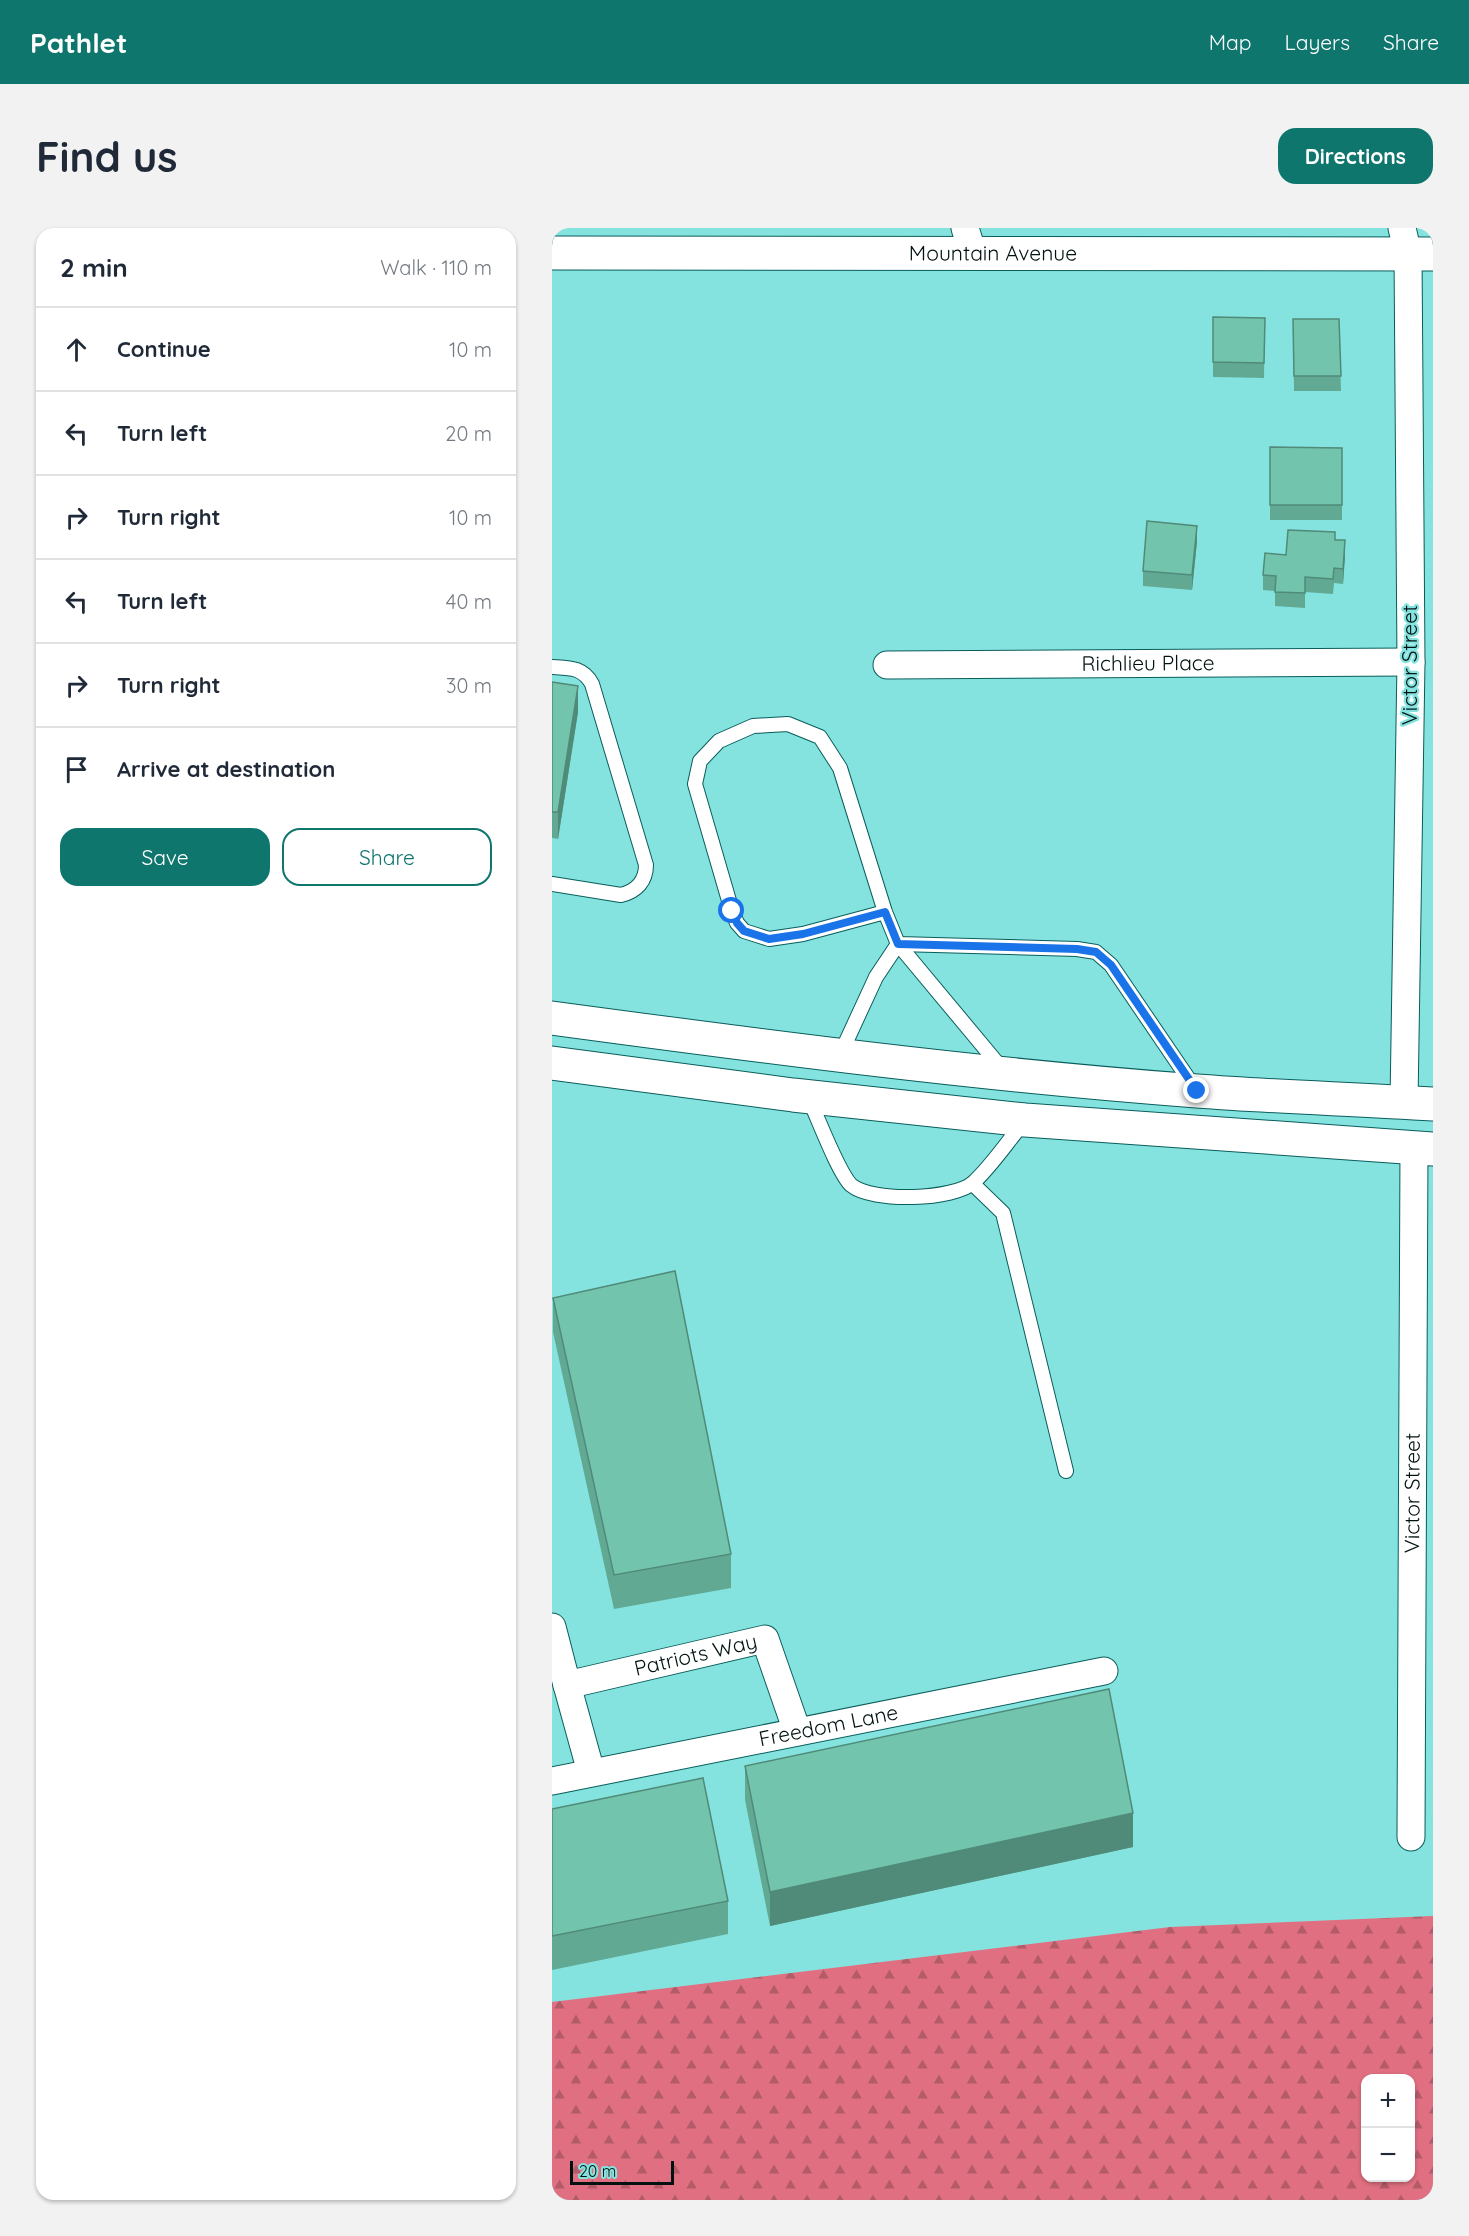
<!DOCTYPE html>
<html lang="en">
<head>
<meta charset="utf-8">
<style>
	body { margin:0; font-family:Quicksand,sans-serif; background:#f2f2f3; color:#1f2937 }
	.controls { position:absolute; right:18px; bottom:18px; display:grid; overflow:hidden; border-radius:12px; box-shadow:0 2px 4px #0004 }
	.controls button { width:54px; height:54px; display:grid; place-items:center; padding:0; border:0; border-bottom:2px solid #e0e1e3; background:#fff; color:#1f2937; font:30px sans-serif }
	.scale { position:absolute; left:18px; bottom:15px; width:104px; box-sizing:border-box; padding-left:6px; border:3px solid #011211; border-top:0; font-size:16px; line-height:21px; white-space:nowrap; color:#011211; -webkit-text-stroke:4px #85e3df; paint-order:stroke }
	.stop { position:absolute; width:18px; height:18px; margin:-14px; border:4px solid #1a73e8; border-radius:50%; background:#fff }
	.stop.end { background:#1a73e8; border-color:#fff; box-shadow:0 2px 6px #0008 }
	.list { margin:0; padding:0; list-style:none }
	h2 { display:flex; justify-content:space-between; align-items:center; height:78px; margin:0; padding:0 24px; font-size:26px }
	h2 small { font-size:20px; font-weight:400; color:#747a83 }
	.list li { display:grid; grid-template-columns:39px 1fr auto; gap:18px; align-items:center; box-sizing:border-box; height:84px; padding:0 24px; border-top:2px solid #e0e1e3 }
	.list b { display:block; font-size:22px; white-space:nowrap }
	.list em { font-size:20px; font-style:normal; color:#747a83 }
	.actions { display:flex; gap:12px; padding:18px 24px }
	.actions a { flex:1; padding:14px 0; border:2px solid #0f766e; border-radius:18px; text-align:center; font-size:21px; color:#0f766e }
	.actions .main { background:#0f766e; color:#fff }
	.icon { flex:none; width:33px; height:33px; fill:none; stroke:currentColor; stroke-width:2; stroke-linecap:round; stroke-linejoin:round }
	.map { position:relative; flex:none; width:881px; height:1972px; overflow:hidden; border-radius:18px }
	header { display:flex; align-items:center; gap:36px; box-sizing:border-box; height:84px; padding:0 30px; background:#0f766e; color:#fff }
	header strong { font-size:28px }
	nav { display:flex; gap:33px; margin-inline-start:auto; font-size:21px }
	.intro { display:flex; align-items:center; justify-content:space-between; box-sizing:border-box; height:144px; padding:0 36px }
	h1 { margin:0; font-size:42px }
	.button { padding:15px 27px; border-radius:18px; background:#0f766e; color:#fff; font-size:21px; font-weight:700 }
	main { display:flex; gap:36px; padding:0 36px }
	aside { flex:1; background:#fff; border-radius:18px; box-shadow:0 2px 4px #0004 }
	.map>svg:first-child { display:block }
	.forest { fill:url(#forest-firs); fill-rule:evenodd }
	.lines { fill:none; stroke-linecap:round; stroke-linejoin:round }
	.lane-casing { stroke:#095d5b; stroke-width:16 }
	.street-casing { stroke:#095d5b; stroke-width:29 }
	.secondary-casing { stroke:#095d5b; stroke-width:35 }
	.highway-casing { stroke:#095d5b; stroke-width:35 }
	.lane { stroke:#fff; stroke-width:14 }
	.street { stroke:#fff; stroke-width:27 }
	.secondary { stroke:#fff; stroke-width:33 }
	.highway { stroke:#fff; stroke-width:33 }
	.wall { fill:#62a994 }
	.shaded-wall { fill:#508a78 }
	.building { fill:#72c5ac; stroke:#508a78; stroke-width:1.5 }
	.route { stroke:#1a73e8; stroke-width:8 }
	.labels { text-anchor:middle; stroke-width:4.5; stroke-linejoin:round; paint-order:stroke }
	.street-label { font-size:21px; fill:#011211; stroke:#85e3df }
</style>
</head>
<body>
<header>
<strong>Pathlet</strong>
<nav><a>Map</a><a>Layers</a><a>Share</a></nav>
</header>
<div class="intro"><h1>Find us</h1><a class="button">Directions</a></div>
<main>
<aside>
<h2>2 min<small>Walk · 110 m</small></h2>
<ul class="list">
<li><svg class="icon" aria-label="ahead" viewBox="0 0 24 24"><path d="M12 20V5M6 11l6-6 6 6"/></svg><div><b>Continue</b></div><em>10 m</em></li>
<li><svg class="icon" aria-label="left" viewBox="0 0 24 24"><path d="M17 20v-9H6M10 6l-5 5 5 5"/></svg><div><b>Turn left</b></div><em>20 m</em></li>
<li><svg class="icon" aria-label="right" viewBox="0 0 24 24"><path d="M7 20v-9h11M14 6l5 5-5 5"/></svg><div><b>Turn right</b></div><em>10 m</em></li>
<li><svg class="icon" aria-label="left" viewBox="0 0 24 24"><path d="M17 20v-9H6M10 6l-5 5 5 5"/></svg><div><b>Turn left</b></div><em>40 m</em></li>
<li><svg class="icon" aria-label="right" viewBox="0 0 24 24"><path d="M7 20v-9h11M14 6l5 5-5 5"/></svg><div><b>Turn right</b></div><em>30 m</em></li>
<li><svg class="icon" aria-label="arrive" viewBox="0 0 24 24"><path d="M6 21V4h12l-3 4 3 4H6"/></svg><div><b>Arrive at destination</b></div></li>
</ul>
<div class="actions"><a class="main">Save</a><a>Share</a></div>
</aside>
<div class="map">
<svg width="881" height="1972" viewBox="0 0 881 1972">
	<defs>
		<pattern id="forest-firs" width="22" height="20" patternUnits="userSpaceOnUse" patternTransform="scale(1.5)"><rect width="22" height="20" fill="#e07081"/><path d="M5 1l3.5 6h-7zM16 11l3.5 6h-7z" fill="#b35b68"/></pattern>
	</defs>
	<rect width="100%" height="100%" fill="#85e3df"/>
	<path class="forest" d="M 881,1688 L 881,1972 L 0,1972 L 0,1774 L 618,1699 ZM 814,1850 L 858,1850 L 858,1950 L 814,1950 Z"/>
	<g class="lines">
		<defs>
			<g id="lane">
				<path d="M 0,439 C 17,440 31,439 40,456 L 94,637 C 94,653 85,663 69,667 L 0,656"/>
				<polyline points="333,684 251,706 217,711 192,703 185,695 180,683 143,556 148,533 167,513 201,498 236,496 268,509 288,540 333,684 346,716 525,721 544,724 559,737 642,859"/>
				<polyline points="288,827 324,749 346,716 451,842"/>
				<path d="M 257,871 C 266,890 286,944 299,957 C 320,975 403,972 422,954 C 441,936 456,913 472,894"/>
				<polyline points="421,956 451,985 514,1243"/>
			</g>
			<g id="street">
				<polyline points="413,0 421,26"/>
				<polyline points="850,0 856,26 859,434 852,874"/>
				<path id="s1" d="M 335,437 L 859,434"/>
				<path id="s2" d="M 0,1399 L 15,1457 L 213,1411 L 245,1503"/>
				<polyline points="15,1457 39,1544"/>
				<path id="s3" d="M 0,1553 L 552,1443"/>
				<path id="s4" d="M 859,1609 L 862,920"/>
			</g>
			<g id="secondary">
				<path id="s5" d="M 0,25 L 881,26"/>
			</g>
			<g id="highway">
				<path d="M 0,790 C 215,819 429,847 645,863 C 724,869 802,871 881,876"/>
				<polyline points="0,835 241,867 473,892 881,921"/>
			</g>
		</defs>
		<use href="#lane" class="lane-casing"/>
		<use href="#street" class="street-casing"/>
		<use href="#secondary" class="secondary-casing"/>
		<use href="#highway" class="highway-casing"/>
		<use href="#lane" class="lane"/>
		<use href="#street" class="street"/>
		<use href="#secondary" class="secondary"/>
		<use href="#highway" class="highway"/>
	</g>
	<g class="wall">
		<polygon points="661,89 713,90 712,150 661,149"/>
		<polygon points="741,91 787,91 789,163 742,163"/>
		<polygon points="718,219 790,220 790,292 718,292"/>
		<polygon points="783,312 793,327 791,356 782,355 781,366 753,364 753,380 723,378 723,363 711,362 711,347 734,327"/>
		<polygon points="645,313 640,362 591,358 591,343"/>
		<polygon points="0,454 26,484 6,611 0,610"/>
		<polygon points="1,1070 179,1326 179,1360 62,1381 1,1104"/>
		<polygon points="193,1538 581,1619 218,1698 193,1572"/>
		<polygon points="0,1581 176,1673 176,1706 0,1742"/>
	</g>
	<g class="shaded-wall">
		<polygon points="645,298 645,313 640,362 640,347"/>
		<polygon points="793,312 793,327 791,356 791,341"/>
		<polygon points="26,458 26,484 6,611 6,584"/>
		<polygon points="581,1585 581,1619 218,1698 218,1664"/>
	</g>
	<g class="building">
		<polygon points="661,89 713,90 712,135 661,134"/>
		<polygon points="741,91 787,91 789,148 742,148"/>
		<polygon points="718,219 790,220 790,277 718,277"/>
		<polygon points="595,293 645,298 640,347 591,343"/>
		<polygon points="736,302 783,304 783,312 793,312 791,341 782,340 781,351 753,349 753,365 723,364 724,348 711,347 713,325 734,327"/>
		<polygon points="0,454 26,458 6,584 0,584"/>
		<polygon points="123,1043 179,1326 62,1347 1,1070"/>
		<polygon points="557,1461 581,1585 218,1664 193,1538"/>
		<polygon points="151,1550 176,1673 0,1708 0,1581"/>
	</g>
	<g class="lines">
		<polyline class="route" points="180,683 185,695 192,703 217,711 251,706 333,684 346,716 525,721 544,724 559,737 645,863"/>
	</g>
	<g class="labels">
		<g class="street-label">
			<text dy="7" stroke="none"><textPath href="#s5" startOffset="441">Mountain Avenue</textPath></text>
			<text dy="7" stroke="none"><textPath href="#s1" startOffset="261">Richlieu Place</textPath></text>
			<text transform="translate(858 437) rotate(-90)" y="7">Victor Street</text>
			<text dy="7" stroke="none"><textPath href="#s4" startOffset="344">Victor Street</textPath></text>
			<text dy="7" stroke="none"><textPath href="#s2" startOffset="192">Patriots Way</textPath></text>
			<text dy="7" stroke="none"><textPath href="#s3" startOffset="282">Freedom Lane</textPath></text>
		</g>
	</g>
</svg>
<div class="controls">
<button>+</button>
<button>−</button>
</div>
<div class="scale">20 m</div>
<div class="stop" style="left:180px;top:683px"></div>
<div class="stop end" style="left:645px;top:863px"></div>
</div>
</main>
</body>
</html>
